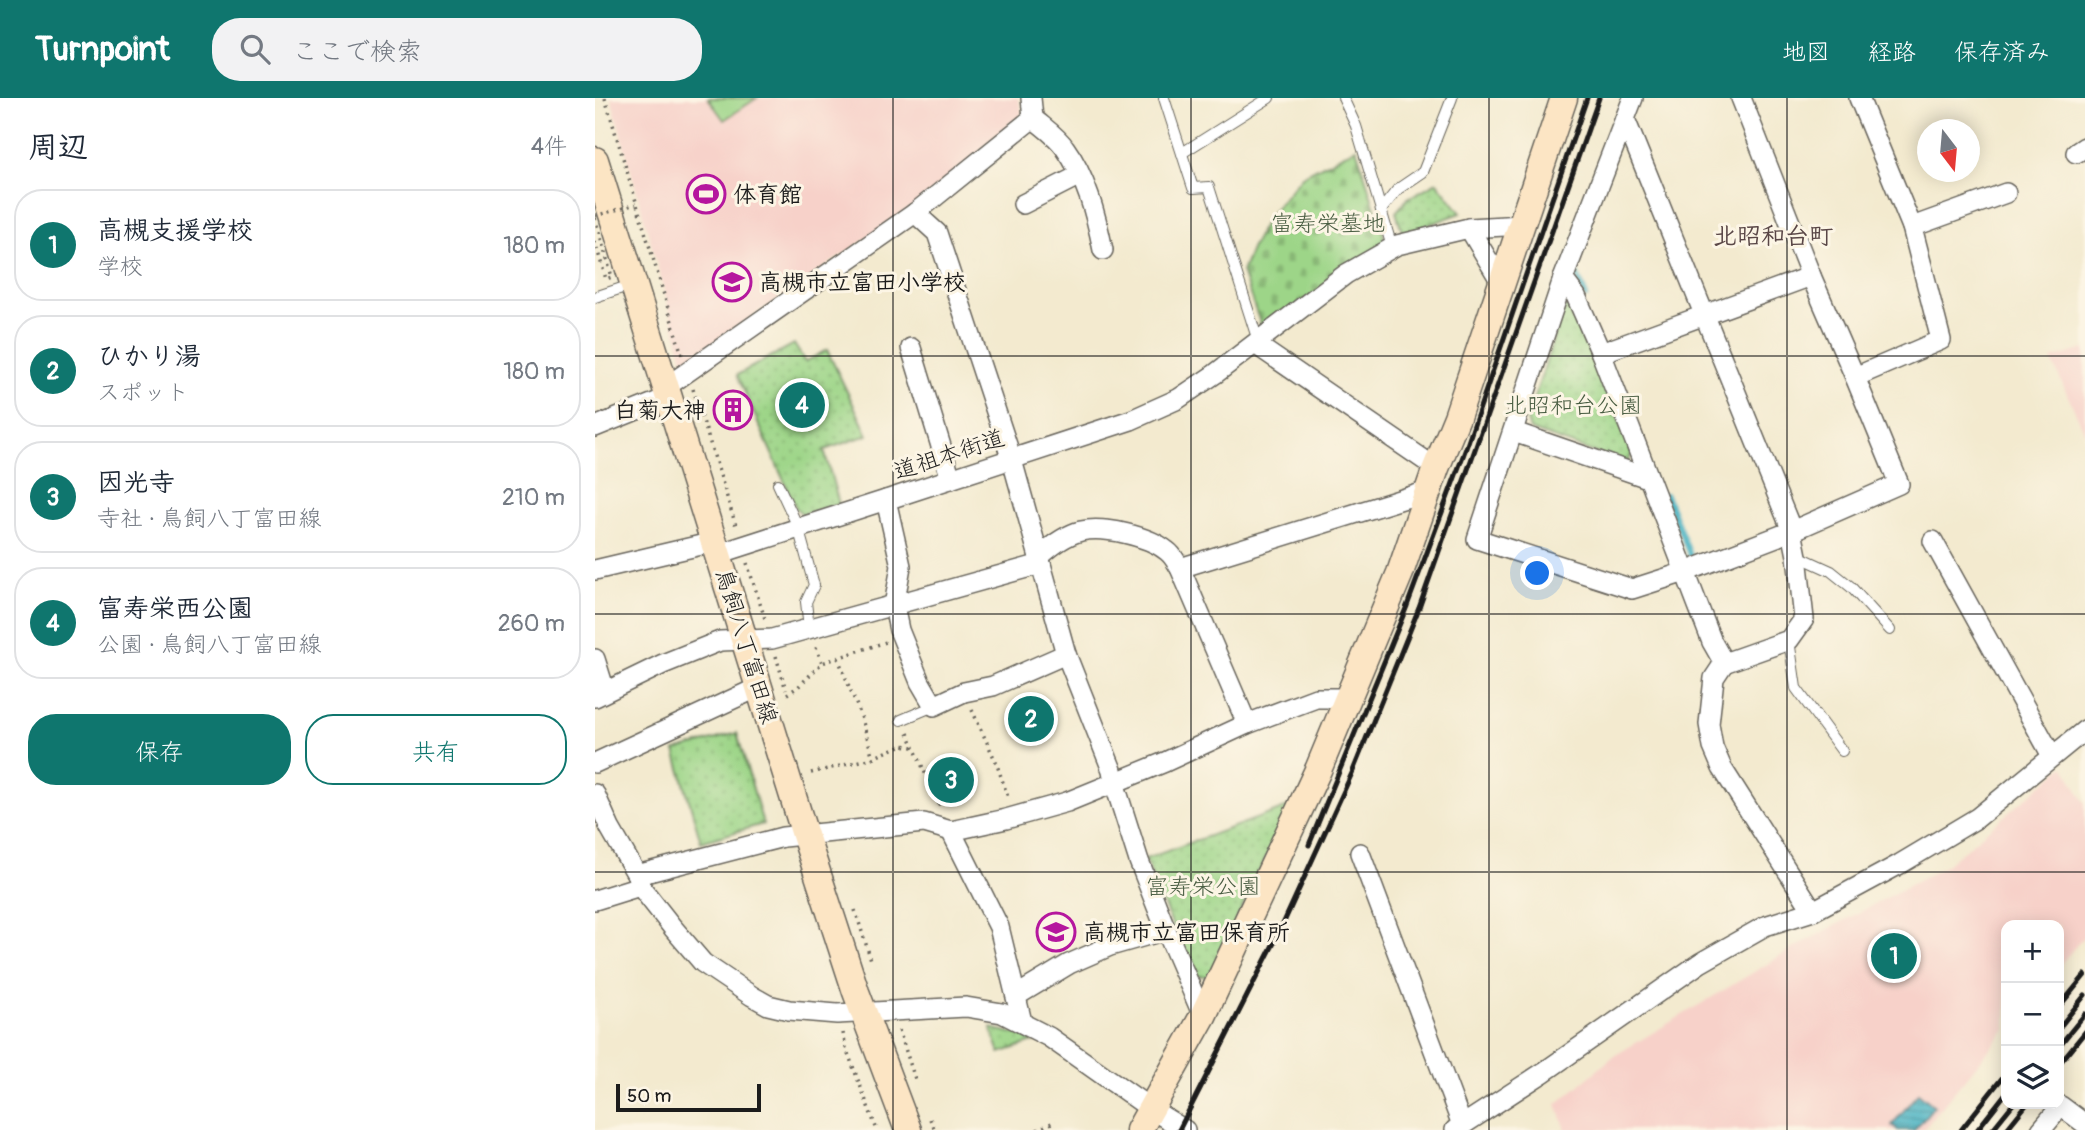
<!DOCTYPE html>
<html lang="ja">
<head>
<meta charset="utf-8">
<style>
	body { margin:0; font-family:Pangolin,"Klee One",sans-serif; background:#f2f2f3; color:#1f2937 }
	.controls { position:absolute; right:21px; bottom:21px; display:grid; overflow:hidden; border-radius:14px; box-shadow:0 4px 18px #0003 }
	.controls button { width:63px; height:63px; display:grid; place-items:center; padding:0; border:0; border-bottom:2px solid #e0e1e3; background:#fff; color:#1f2937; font:35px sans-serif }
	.compass { position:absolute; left:1322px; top:21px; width:63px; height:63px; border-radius:50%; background:#fff; box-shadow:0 4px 18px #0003; rotate:164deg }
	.scale { position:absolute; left:21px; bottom:18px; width:145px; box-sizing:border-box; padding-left:7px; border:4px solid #1c1c1c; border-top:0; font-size:19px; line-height:24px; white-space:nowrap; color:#1c1c1c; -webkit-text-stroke:5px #fcf5e5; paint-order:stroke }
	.you { position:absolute; left:943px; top:476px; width:24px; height:24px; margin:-18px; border:5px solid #fff; border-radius:50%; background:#1a73e8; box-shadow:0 0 0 10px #1a73e833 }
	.badge { display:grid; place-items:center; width:46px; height:46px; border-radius:50%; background:#0f766e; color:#fff; font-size:23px; font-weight:700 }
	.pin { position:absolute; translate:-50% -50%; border:4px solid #fff; box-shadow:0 2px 7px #0006 }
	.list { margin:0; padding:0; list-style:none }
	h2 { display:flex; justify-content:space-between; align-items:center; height:91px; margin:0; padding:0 28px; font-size:30px }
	h2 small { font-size:23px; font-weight:400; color:#747a83 }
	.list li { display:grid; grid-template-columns:46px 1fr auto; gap:21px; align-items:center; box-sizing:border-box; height:112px; margin:0 14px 14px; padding:0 14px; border:2px solid #e0e1e3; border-radius:28px }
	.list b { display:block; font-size:26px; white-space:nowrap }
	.list p { margin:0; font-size:23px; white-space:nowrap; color:#747a83 }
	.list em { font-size:23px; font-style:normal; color:#747a83 }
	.actions { display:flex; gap:14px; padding:21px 28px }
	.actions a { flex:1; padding:16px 0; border:2px solid #0f766e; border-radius:28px; text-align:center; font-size:24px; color:#0f766e }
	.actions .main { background:#0f766e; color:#fff }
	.icon { flex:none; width:38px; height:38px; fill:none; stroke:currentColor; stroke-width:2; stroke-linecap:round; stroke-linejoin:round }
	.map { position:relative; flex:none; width:1490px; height:1032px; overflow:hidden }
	header { display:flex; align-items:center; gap:42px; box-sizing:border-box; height:98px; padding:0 35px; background:#0f766e; color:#fff }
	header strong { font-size:33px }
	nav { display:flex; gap:38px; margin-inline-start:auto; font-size:24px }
	.search { width:490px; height:63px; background:#f2f2f3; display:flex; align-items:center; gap:18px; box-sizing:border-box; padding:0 24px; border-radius:28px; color:#747a83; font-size:26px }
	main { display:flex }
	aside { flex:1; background:#fff }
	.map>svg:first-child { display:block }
	.built { fill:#f7d1c9 }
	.grass { fill:#9dd588; stroke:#5c7852; stroke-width:2 }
	.cemetery { fill:url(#cemetery-stones); stroke:#5c7852; stroke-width:2 }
	.park { fill:url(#park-dots); stroke:#5c7852; stroke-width:2 }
	.water { fill:url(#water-rules); stroke:#316770; stroke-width:2 }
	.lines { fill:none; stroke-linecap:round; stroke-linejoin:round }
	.stream { stroke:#46b2c3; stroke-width:6 }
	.lane-casing { stroke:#67645b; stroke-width:12 }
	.street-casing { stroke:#67645b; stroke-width:22 }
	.secondary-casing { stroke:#67645b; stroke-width:29 }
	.path { stroke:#67645b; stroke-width:3.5; stroke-dasharray:2 5; stroke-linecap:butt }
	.lane { stroke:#fff; stroke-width:10 }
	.street { stroke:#fff; stroke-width:19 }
	.secondary { stroke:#fce5c4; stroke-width:26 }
	.rail { stroke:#1c1c1c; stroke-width:5 }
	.path-bridge { stroke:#67645b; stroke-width:3.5; stroke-dasharray:2 5; stroke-linecap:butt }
	.grid { fill:none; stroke:#1c1c1c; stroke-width:2; stroke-opacity:0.55 }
	.labels { text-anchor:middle; stroke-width:6; stroke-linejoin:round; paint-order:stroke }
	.poi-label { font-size:23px; font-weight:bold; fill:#1c1c1c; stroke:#fcf5e5; text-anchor:start }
	.park-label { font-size:23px; fill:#495d42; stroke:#fcf5e5 }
	.street-label { font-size:23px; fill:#1c1c1c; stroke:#fcf5e5 }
	.neighbourhood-label { font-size:24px; font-weight:bold; fill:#5a4747; stroke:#fcf5e5 }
</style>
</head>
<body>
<header>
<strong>Turnpoint</strong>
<div class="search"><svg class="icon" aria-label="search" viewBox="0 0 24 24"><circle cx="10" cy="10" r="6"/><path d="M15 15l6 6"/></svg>ここで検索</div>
<nav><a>地図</a><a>経路</a><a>保存済み</a></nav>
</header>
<main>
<aside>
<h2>周辺<small>4件</small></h2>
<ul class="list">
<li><span class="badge">1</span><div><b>高槻支援学校</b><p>学校</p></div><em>180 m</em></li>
<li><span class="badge">2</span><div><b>ひかり湯</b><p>スポット</p></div><em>180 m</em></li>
<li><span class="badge">3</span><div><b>因光寺</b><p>寺社 · 鳥飼八丁富田線</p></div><em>210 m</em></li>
<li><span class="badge">4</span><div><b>富寿栄西公園</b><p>公園 · 鳥飼八丁富田線</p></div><em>260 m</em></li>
</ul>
<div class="actions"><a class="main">保存</a><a>共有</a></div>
</aside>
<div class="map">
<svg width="1490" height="1032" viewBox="0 0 1490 1032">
	<defs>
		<pattern id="cemetery-stones" width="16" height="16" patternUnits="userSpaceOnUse" patternTransform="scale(1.75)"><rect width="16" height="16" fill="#9dd588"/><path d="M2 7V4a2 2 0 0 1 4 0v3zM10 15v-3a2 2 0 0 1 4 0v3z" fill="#87b675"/></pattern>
		<pattern id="park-dots" width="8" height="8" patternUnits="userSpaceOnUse" patternTransform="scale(1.75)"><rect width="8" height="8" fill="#9dd588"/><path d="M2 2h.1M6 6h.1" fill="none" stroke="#87b675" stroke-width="1.8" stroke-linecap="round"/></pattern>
		<pattern id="water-rules" width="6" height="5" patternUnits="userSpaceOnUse" patternTransform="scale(1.75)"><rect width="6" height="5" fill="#46b2c3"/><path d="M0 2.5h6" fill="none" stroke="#3a909e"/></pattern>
	</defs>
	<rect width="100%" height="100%" fill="#fcf5e5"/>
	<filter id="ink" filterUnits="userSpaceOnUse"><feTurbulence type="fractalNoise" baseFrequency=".0143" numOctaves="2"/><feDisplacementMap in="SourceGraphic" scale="14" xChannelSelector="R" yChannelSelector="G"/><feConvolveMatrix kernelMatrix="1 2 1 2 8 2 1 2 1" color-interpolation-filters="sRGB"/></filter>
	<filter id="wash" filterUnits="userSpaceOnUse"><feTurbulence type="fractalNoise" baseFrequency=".00686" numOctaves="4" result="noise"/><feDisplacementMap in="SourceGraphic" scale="28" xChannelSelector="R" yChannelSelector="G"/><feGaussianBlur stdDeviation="1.57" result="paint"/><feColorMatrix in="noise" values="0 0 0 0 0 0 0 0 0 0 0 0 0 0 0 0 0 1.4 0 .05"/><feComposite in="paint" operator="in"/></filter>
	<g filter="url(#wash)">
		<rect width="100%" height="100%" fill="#f3eacf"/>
		<g class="built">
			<polygon points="16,0 423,0 429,18 326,103 89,265"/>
			<polygon points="1490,251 1490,335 1456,261"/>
			<polygon points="1469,668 1490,705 1490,837 1464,868 1464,827 1411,827 1411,931 1328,1032 971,1032 962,1006 1019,958 1204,847 1350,768"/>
		</g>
		<polygon class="grass" points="113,0 162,0 129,22"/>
		<polygon class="cemetery" points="761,50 791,144 668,233 647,174 657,149 673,119 707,78"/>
		<g class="park">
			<polygon points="842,84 866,115 808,136 801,114 813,100"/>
			<polygon points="980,207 1037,356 1033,363 1029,365 935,332 932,322 969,209"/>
			<polygon points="199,246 210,264 232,252 273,337 229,352 244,406 207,416 201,410 142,277"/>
			<polygon points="142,635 168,726 106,744 80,653"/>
			<polygon points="696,708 614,878 598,878 550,761"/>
			<polygon points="396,930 428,938 438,944 405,955"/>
		</g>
		<polygon class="water" points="1323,995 1339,1008 1319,1032 1303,1032 1297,1027"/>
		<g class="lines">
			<g class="stream">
				<polyline points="982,177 991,198"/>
				<polyline points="1071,397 1095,457"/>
			</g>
		</g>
	</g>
	<g filter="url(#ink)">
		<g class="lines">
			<defs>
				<g id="lane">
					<polyline points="569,0 598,90 614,89 663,243"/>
					<polyline points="748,0 761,28 797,149"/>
					<polyline points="587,55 674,0"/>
					<polyline points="786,112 803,91 828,74 857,0"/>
					<polyline points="0,199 36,187"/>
					<polyline points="183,386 203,429 219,487 211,504 214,530"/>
					<polyline points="1203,458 1236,473 1256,489 1295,532"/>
					<polyline points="1194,542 1201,590 1247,653"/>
					<polyline points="306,622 339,608"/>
				</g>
				<g id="street">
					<polyline points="1038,0 968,181 981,198 1006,255 1117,544 1129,565 1119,580 1114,626 1118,649 1127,670 1218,813"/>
					<path d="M 438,20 C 448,29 462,38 470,50 C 491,79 501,117 508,152"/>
					<polyline points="1030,21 1197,433 1202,458 1209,521 1194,542 1129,565"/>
					<polyline points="1481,55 1490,49"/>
					<polyline points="428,106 485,77"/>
					<polyline points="320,115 342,135 417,362 471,556 517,672 519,684 544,763 571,832 608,918"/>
					<polyline points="1317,129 1411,95"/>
					<polyline points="874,130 906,184"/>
					<polyline points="968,181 882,441 1037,491 1090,474 1197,433 1304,386 1260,279 1216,178 1146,0"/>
					<polyline points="660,246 841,370"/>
					<polyline points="316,250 356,381"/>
					<polyline points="1006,255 1216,178"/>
					<polyline points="1260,279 1346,242 1317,129 1264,0"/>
					<polyline points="71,289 320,115 438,20 436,0"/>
					<polyline points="0,329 74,299"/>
					<polyline points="919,334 1053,380"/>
					<polyline points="1338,443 1457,658"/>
					<polyline points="123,456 291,402"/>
					<path d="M 444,459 C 456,448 470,437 486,433 C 509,428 554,438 572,453 C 578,457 581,464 585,470 L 652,626"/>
					<polyline points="585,470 833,393"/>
					<polyline points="0,472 119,444"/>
					<polyline points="471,556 398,588 369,594 339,608 325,584 304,532 299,508 306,468 291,402 536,322 583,301 620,276 751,176 802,147 874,130 928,127"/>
					<polyline points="0,561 10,593"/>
					<polyline points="0,599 68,566 125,543 177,541 446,466"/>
					<polyline points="0,665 164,589"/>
					<polyline points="0,696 15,730 42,777 45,788 78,830 108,865 157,898 173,907 194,912 242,916 371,909 407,915 454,939 556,1011 590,1032"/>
					<polyline points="356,733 404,829 427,924"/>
					<polyline points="765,755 867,1027"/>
					<polyline points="42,777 188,739 329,725 356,733 411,721 472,704 570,664 652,626 721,600 752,600"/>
					<polyline points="0,802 45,788"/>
					<polyline points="421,898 474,866 515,848 571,832"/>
					<polyline points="860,1032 949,974 1105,865 1170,828 1218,813 1305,766 1382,720 1490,632"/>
					<polyline points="1446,1032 1466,1008 1490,1026"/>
				</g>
				<g id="secondary">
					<polyline points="0,62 210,737 261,894 313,1032"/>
					<polyline points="544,1032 608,918 723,672 805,475 841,370 862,319 969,0"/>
				</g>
			</defs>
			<use href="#lane" class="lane-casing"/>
			<use href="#street" class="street-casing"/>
			<use href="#secondary" class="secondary-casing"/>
			<g class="path">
				<polyline points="10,0 87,257"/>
				<polyline points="98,291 142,431"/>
				<polyline points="152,465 171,524"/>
				<polyline points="221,549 227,565"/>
				<polyline points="181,558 191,592"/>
				<polyline points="243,560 267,621 278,660"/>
				<polyline points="192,596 203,589 227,565 291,544"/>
				<polyline points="377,612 401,664 414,702"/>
				<polyline points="313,635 346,712"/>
				<polyline points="216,675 278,660 307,647 318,649"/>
				<polyline points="260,812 277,865"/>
				<polyline points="304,932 321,984"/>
				<polyline points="248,935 251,950 282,1032"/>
				<polyline points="335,1021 340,1032"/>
				<polyline points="442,1032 461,1023"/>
			</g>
			<use href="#lane" class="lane"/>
			<use href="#street" class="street"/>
			<use href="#secondary" class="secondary"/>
			<g class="rail">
				<polyline points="714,747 812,508 871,350 992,0"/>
				<polyline points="1464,909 1490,877"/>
				<polyline points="1464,930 1490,897"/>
				<polyline points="1464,948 1490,916"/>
				<polyline points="1464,966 1490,934"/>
				<polyline points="584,1032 683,837 758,673 824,510 1004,0"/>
				<polyline points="1366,1032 1411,975"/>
				<polyline points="1382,1032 1411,995"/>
				<polyline points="1397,1032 1418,1006"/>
				<polyline points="1411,1032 1432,1006"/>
			</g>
			<g class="path-bridge">
				<polyline points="0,118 41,106"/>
				<polyline points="0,120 17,179 11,181 0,144"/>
			</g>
		</g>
	</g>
	<path class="grid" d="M 298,0 L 298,1032M 596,0 L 596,1032M 894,0 L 894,1032M 1192,0 L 1192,1032M 0,258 L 1490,258M 0,516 L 1490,516M 0,774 L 1490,774"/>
	<defs>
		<symbol id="stadium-ring" viewBox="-11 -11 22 22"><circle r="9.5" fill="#fcf5e5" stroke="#b5179e" stroke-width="1.5"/><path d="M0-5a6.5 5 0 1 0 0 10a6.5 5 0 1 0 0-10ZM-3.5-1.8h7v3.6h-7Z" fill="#b5179e"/></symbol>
		<symbol id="school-ring" viewBox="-11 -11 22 22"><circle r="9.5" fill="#fcf5e5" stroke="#b5179e" stroke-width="1.5"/><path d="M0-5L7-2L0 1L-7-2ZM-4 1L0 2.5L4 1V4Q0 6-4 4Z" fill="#b5179e"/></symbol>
		<symbol id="building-ring" viewBox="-11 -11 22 22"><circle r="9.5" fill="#fcf5e5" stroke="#b5179e" stroke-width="1.5"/><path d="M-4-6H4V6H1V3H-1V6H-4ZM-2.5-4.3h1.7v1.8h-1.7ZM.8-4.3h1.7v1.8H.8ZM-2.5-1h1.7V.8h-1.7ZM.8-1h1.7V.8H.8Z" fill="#b5179e"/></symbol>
	</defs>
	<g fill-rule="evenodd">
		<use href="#stadium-ring" x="89" y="74" width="44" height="44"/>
		<use href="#school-ring" x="115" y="162" width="44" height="44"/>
		<use href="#building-ring" x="116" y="290" width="44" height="44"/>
		<use href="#school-ring" x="439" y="812" width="44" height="44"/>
	</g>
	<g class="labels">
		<g class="poi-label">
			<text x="138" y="104">体育館</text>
			<text x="164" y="192">高槻市立富田小学校</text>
			<text x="111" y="320" text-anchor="end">白菊大神</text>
			<text x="488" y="842">高槻市立富田保育所</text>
		</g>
		<g class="park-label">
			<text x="733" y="133">富寿栄墓地</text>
			<text x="978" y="315">北昭和台公園</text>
			<text x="608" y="796">富寿栄公園</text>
		</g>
		<g class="street-label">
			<text transform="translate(354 356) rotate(-18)" y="8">道祖本街道</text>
			<text transform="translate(152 548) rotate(73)" y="8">鳥飼八丁富田線</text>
		</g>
		<g class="neighbourhood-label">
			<text x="1178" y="146">北昭和台町</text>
		</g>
	</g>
</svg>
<div class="controls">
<button>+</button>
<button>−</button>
<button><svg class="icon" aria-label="layers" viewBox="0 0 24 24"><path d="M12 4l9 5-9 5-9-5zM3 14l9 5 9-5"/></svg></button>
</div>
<svg class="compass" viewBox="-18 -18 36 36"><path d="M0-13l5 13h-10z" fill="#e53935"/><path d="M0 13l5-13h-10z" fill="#747a83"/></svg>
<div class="scale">50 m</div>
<div class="you"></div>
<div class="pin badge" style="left:1299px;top:858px">1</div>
<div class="pin badge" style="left:436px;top:621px">2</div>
<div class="pin badge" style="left:356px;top:682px">3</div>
<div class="pin badge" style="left:207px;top:307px">4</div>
</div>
</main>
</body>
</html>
